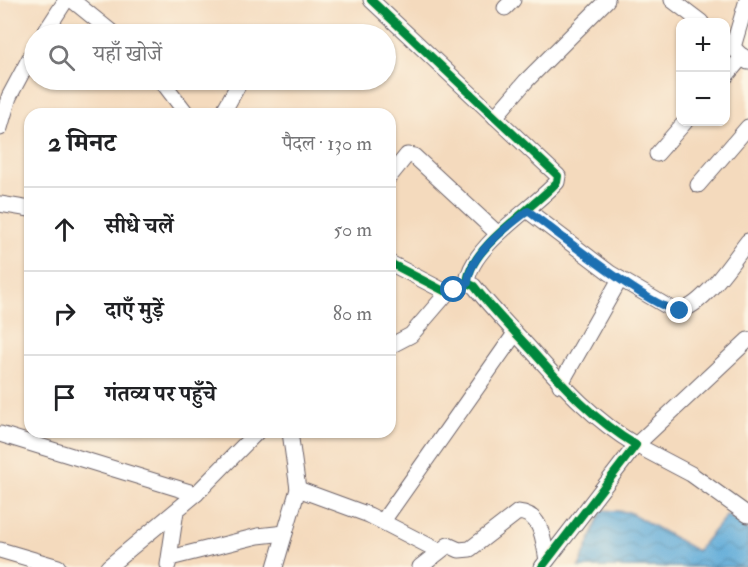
<!DOCTYPE html>
<html lang="hi">
<head>
<meta charset="utf-8">
<style>
	body { margin:0; font-family:"IM FELL Double Pica","Noto Serif Devanagari",serif; background:#f2f2f2; color:#202124 }
	.controls { position:absolute; right:18px; top:18px; display:grid; overflow:hidden; border-radius:12px; box-shadow:0 2px 4px #0004 }
	.controls button { width:54px; height:54px; display:grid; place-items:center; padding:0; border:0; border-bottom:2px solid #e0e0e0; background:#fff; color:#202124; font:30px sans-serif }
	.stop { position:absolute; width:18px; height:18px; margin:-14px; border:4px solid #1f6fb2; border-radius:50%; background:#fff }
	.stop.end { background:#1f6fb2; border-color:#fff; box-shadow:0 2px 6px #0008 }
	.list { margin:0; padding:0; list-style:none }
	h2 { display:flex; justify-content:space-between; align-items:center; height:78px; margin:0; padding:0 24px; font-size:26px }
	h2 small { font-size:20px; font-weight:400; color:#757577 }
	.list li { display:grid; grid-template-columns:39px 1fr auto; gap:18px; align-items:center; box-sizing:border-box; height:84px; padding:0 24px; border-top:2px solid #e0e0e0 }
	.list b { display:block; font-size:22px; white-space:nowrap }
	.list em { font-size:20px; font-style:normal; color:#757577 }
	.icon { flex:none; width:33px; height:33px; fill:none; stroke:currentColor; stroke-width:2; stroke-linecap:round; stroke-linejoin:round }
	.map { position:relative; flex:none; width:748px; height:567px; overflow:hidden }
	.search { position:absolute; background:#fff; box-shadow:0 2px 4px #0004; left:24px; top:24px; width:372px; height:66px; display:flex; align-items:center; gap:15px; box-sizing:border-box; padding:0 21px; border-radius:33px; color:#757577; font-size:22px }
	.panel { position:absolute; background:#fff; box-shadow:0 2px 4px #0004; left:24px; top:108px; width:372px; height:330px; border-radius:18px }
	.map>svg:first-child { display:block }
	.water { fill:url(#water-waves); stroke:#41678a; stroke-width:1.5 }
	.lines { fill:none; stroke-linecap:round; stroke-linejoin:round }
	.minor-casing { stroke:#6c6268; stroke-width:17 }
	.minor { stroke:#fff; stroke-width:15 }
	.cycleway-casing { stroke:#fcf5e5; stroke-width:11 }
	.cycleway { stroke:#00873e; stroke-width:8 }
	.route { stroke:#1f6fb2; stroke-width:8 }
</style>
</head>
<body>
<div class="map">
<svg width="748" height="567" viewBox="0 0 748 567">
	<defs>
		<pattern id="water-waves" width="16" height="10" patternUnits="userSpaceOnUse" patternTransform="scale(1.5)"><rect width="16" height="10" fill="#60acd9"/><path d="M0 5q4-4 8 0t8 0" fill="none" stroke="#4f8cb1"/></pattern>
	</defs>
	<rect width="100%" height="100%" fill="#fcf5e5"/>
	<filter id="ink" filterUnits="userSpaceOnUse"><feTurbulence type="fractalNoise" baseFrequency=".0167" numOctaves="2"/><feDisplacementMap in="SourceGraphic" scale="12" xChannelSelector="R" yChannelSelector="G"/><feConvolveMatrix kernelMatrix="1 2 1 2 8 2 1 2 1" color-interpolation-filters="sRGB"/></filter>
	<filter id="wash" filterUnits="userSpaceOnUse"><feTurbulence type="fractalNoise" baseFrequency=".008" numOctaves="4" result="noise"/><feDisplacementMap in="SourceGraphic" scale="24" xChannelSelector="R" yChannelSelector="G"/><feGaussianBlur stdDeviation="1.35" result="paint"/><feColorMatrix in="noise" values="0 0 0 0 0 0 0 0 0 0 0 0 0 0 0 0 0 1.4 0 .05"/><feComposite in="paint" operator="in"/></filter>
	<g filter="url(#wash)">
		<rect width="100%" height="100%" fill="#f4dabd"/>
		<polygon class="water" points="602,510 629,512 697,551 727,515 748,530 748,567 579,567"/>
	</g>
	<g filter="url(#ink)">
		<g class="lines">
			<defs>
				<g id="minor">
					<polyline points="72,0 114,34"/>
					<path d="M 371,0 L 558,176 L 557,182 C 533,209 470,246 467,283"/>
					<polyline points="672,0 701,22"/>
					<polyline points="505,8 513,0"/>
					<polyline points="44,34 66,0"/>
					<polyline points="726,41 748,62"/>
					<polyline points="733,47 747,0"/>
					<polyline points="726,76 743,56"/>
					<polyline points="161,80 187,114"/>
					<polyline points="222,114 241,80"/>
					<polyline points="495,117 526,81 607,0"/>
					<polyline points="0,128 9,97 34,50"/>
					<polyline points="657,154 685,122"/>
					<polyline points="390,176 407,155 414,156 497,233"/>
					<polyline points="698,185 748,127"/>
					<polyline points="0,204 30,209"/>
					<path d="M 528,211 L 610,273 L 675,311 C 700,312 733,260 748,241"/>
					<path d="M 390,263 L 444,291 L 455,290 L 467,283 L 474,286 C 492,309 513,330 533,352 C 565,388 594,420 636,445 L 542,567"/>
					<polyline points="748,340 636,445 691,474 748,515"/>
					<polyline points="390,346 411,335 448,292"/>
					<polyline points="560,385 620,279"/>
					<polyline points="0,434 196,494 108,567"/>
					<polyline points="298,489 369,515 439,551"/>
					<polyline points="196,494 257,432"/>
					<polyline points="383,521 514,335"/>
					<polyline points="0,550 58,567"/>
					<polyline points="170,558 258,536 285,533"/>
					<polyline points="168,565 176,511"/>
					<polyline points="275,567 298,489 290,432"/>
					<path d="M 420,567 L 448,545 L 459,550 L 470,549 L 518,512 C 543,514 543,541 547,560"/>
				</g>
			</defs>
			<use href="#minor" class="minor-casing"/>
			<use href="#minor" class="minor"/>
			<defs>
				<g id="cycleway">
					<path d="M 371,0 L 558,176 L 557,182 C 533,209 470,246 467,283"/>
					<path d="M 390,263 L 444,291 L 455,290 L 467,283 L 474,286 C 492,309 513,330 533,352 C 565,388 594,420 636,445 L 542,567"/>
				</g>
			</defs>
			<use href="#cycleway" class="cycleway-casing"/>
			<use href="#cycleway" class="cycleway"/>
		</g>
	</g>
	<g class="lines" filter="url(#ink)">
		<path class="route" d="M 454,290 L 468,283 C 469,254 507,227 528,211 C 554,230 654,311 680,311"/>
	</g>
</svg>
<div class="controls">
<button>+</button>
<button>−</button>
</div>
<div class="stop" style="left:454px;top:290px"></div>
<div class="stop end" style="left:680px;top:311px"></div>
<div class="search"><svg class="icon" aria-label="search" viewBox="0 0 24 24"><circle cx="10" cy="10" r="6"/><path d="M15 15l6 6"/></svg>यहाँ खोजें</div>
<section class="panel">
<h2>2 मिनट<small>पैदल · 130 m</small></h2>
<ul class="list">
<li><svg class="icon" aria-label="ahead" viewBox="0 0 24 24"><path d="M12 20V5M6 11l6-6 6 6"/></svg><div><b>सीधे चलें</b></div><em>50 m</em></li>
<li><svg class="icon" aria-label="right" viewBox="0 0 24 24"><path d="M7 20v-9h11M14 6l5 5-5 5"/></svg><div><b>दाएँ मुड़ें</b></div><em>80 m</em></li>
<li><svg class="icon" aria-label="arrive" viewBox="0 0 24 24"><path d="M6 21V4h12l-3 4 3 4H6"/></svg><div><b>गंतव्य पर पहुँचे</b></div></li>
</ul>
</section>
</div>
</body>
</html>
